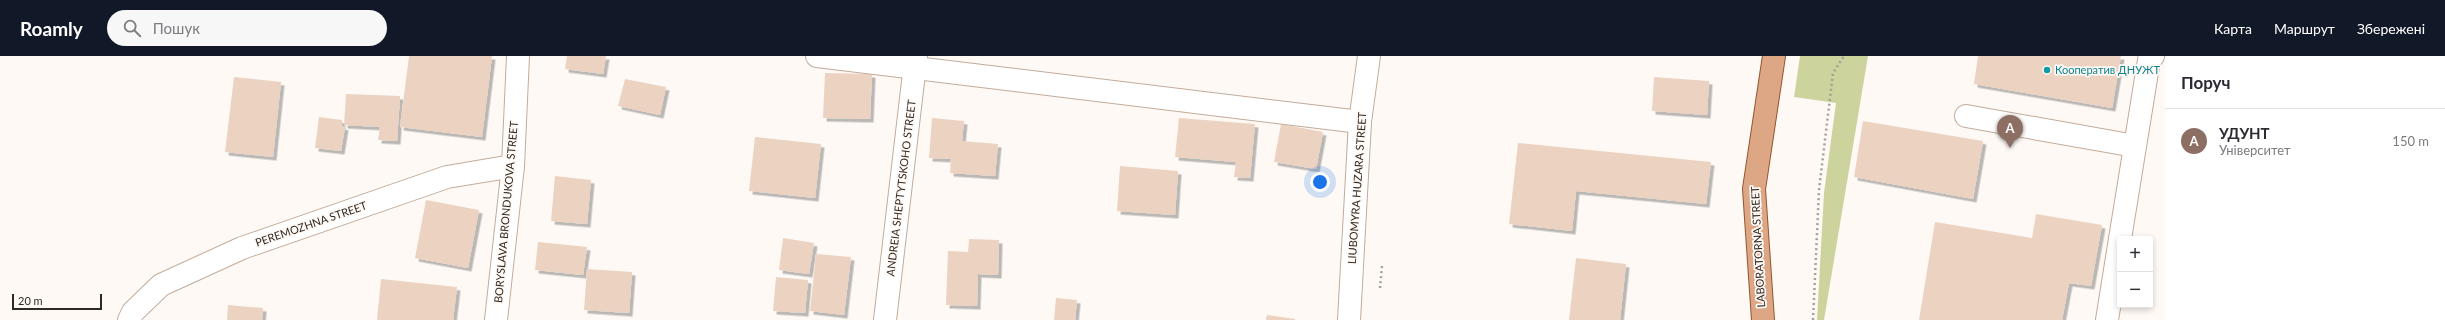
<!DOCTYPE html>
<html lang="uk">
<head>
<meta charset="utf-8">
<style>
	body { margin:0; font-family:Lato,sans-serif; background:#f7f7f7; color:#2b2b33 }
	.controls { position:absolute; right:12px; bottom:12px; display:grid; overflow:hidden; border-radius:4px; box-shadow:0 2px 6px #0003 }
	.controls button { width:36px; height:36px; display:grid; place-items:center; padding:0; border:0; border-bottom:1px solid #e1e1e2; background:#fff; color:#2b2b33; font:20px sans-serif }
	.scale { position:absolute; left:12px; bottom:10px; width:90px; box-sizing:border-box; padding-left:4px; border:2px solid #322821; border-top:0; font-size:11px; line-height:14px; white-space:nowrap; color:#322821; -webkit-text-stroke:3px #fef9f5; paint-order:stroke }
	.you { position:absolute; left:1320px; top:126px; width:14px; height:14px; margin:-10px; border:3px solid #fff; border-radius:50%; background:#1a73e8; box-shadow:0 0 0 6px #1a73e833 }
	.badge { display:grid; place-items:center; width:26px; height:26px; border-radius:50%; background:#111827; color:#fff; font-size:13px; font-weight:700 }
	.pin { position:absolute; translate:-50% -33px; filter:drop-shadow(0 1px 2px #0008) }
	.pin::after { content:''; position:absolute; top:21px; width:14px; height:12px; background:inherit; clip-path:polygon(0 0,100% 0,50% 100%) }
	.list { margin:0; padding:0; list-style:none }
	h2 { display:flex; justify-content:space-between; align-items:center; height:52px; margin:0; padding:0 16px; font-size:17px }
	h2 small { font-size:13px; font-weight:400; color:#7c7c81 }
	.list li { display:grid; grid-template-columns:26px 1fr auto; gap:12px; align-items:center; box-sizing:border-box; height:64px; padding:0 16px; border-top:1px solid #e1e1e2 }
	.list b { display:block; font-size:15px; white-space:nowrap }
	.list p { margin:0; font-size:13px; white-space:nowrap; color:#7c7c81 }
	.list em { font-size:13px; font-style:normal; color:#7c7c81 }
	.icon { flex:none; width:22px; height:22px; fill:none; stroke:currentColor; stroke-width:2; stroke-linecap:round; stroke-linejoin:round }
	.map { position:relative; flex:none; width:2165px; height:264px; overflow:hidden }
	header { display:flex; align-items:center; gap:24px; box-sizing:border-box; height:56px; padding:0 20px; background:#111827; color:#fff }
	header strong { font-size:19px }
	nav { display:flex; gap:22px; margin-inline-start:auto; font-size:14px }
	.search { width:280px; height:36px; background:#f7f7f7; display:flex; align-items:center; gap:10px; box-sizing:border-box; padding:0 14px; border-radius:22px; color:#7c7c81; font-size:15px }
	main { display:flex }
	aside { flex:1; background:#fff }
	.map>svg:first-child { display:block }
	.green { fill:#cdd39d }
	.building { fill:#ecd3c1; filter:url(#shadow) }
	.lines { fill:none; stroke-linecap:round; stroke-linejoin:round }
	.minor-casing { stroke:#c3ab99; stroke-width:24 }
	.major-casing { stroke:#93542e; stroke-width:24 }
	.path { stroke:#a69f9a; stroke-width:2.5; stroke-dasharray:2 3; stroke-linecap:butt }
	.minor { stroke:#fff; stroke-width:22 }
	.major { stroke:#dda786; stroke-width:22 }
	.culture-dot { fill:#0f9aa8; stroke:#fef9f5; stroke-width:1.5 }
	.labels { text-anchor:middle; stroke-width:3.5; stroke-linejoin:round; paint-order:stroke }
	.culture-label { font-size:11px; fill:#0d838f; stroke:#fef9f5; text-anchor:start }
	.street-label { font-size:11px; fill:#322821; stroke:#fef9f5 }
</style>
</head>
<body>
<header>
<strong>Roamly</strong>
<div class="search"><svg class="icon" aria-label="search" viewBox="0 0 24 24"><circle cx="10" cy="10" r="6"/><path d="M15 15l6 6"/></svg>Пошук</div>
<nav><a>Карта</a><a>Маршрут</a><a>Збережені</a></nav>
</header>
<main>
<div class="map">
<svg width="2165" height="264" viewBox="0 0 2165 264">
	<defs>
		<filter id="shadow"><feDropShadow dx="3.5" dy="3.5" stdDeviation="0" flood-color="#0004"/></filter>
	</defs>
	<rect width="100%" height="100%" fill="#fef9f5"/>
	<polygon class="green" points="1800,0 1868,0 1824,264 1817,264 1824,137 1836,47 1794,41"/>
	<g class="building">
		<polygon points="409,0 492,0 482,81 400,71"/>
		<polygon points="567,0 606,0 603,18 565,13"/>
		<polygon points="1978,0 2121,0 2112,52 1974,28"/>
		<polygon points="825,17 872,18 870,63 823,62"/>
		<polygon points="234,21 281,26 273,101 225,96"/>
		<polygon points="1654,21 1709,25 1707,59 1652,55"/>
		<polygon points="625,23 666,31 660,59 618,50"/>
		<polygon points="346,38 400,40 397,85 378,84 380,71 344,69"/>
		<polygon points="319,61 342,64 342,70 345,71 341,95 315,92"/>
		<polygon points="932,62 964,65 962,85 998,88 995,120 950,117 951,103 929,102"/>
		<polygon points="1179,62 1255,68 1250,122 1234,121 1236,106 1175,101"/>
		<polygon points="1863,65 1983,85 1973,143 1854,121"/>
		<polygon points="1281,68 1323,76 1316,113 1274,106"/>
		<polygon points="755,81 821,88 815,142 749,135"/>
		<polygon points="1518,87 1711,106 1706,148 1576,135 1572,175 1509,168"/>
		<polygon points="1120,110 1178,115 1175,159 1117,155"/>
		<polygon points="555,120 591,124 587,168 551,165"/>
		<polygon points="426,144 479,154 468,212 415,202"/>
		<polygon points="2036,158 2102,169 2091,230 2069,227 2062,264 1919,264 1935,166 2032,182"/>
		<polygon points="783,182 814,187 809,218 779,214"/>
		<polygon points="969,183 999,184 998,219 978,218 977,250 946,249 948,195 968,196"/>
		<polygon points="538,186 587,191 583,219 535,214"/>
		<polygon points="816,198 851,201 844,259 810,255"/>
		<polygon points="1576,202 1626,208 1620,264 1569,264"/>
		<polygon points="587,213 632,216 629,257 584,254"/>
		<polygon points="776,221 808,224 805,257 773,255"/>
		<polygon points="381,223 457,231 453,264 377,264"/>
		<polygon points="1056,242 1077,244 1075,264 1054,264"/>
		<polygon points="228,249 263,252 262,264 227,264"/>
		<polygon points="1267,259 1295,263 1295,264 1266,264"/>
	</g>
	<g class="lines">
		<defs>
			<g id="minor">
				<polyline points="817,0 1360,66"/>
				<polyline points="1966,60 2135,90"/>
				<polyline points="2120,183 2149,4 2153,0"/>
				<polyline points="129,264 133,256 161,229 242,192 447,121 513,110"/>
				<polyline points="496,264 513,110 518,0"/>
				<polyline points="885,264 916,0"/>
				<polyline points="1349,264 1360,66 1369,0"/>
				<polyline points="2107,264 2120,183"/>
			</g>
			<polyline id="major" points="1763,264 1754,133 1774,0"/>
		</defs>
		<use href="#minor" class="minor-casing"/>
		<use href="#major" class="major-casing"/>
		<g class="path">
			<polyline points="1380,232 1382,210"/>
			<polyline points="1813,264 1819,134 1833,17 1844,0"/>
		</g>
		<use href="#minor" class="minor"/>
		<use href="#major" class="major"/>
	</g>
	<circle class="culture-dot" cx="2047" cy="14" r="4"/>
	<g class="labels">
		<g class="culture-label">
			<text x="2055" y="18">Кооператив ДНУЖТ</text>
		</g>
		<g class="street-label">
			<text transform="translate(901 132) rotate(-83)" y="4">ANDREIA SHEPTYTSKOHO STREET</text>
			<text transform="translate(1357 132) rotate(-86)" y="4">LIUBOMYRA HUZARA STREET</text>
			<text transform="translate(506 156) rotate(-85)" y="4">BORYSLAVA BRONDUKOVA STREET</text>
			<text transform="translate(311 168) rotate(-19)" y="4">PEREMOZHNA STREET</text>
			<text transform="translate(1758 191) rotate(-93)" y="4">LABORATORNA STREET</text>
		</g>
	</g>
</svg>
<div class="controls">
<button>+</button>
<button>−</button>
</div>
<div class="scale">20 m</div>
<div class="you"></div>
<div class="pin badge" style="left:2010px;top:92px;background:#8d6e63">A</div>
</div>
<aside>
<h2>Поруч<small></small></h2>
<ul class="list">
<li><span class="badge" style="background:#8d6e63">A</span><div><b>УДУНТ</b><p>Університет</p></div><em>150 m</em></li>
</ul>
</aside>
</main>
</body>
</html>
